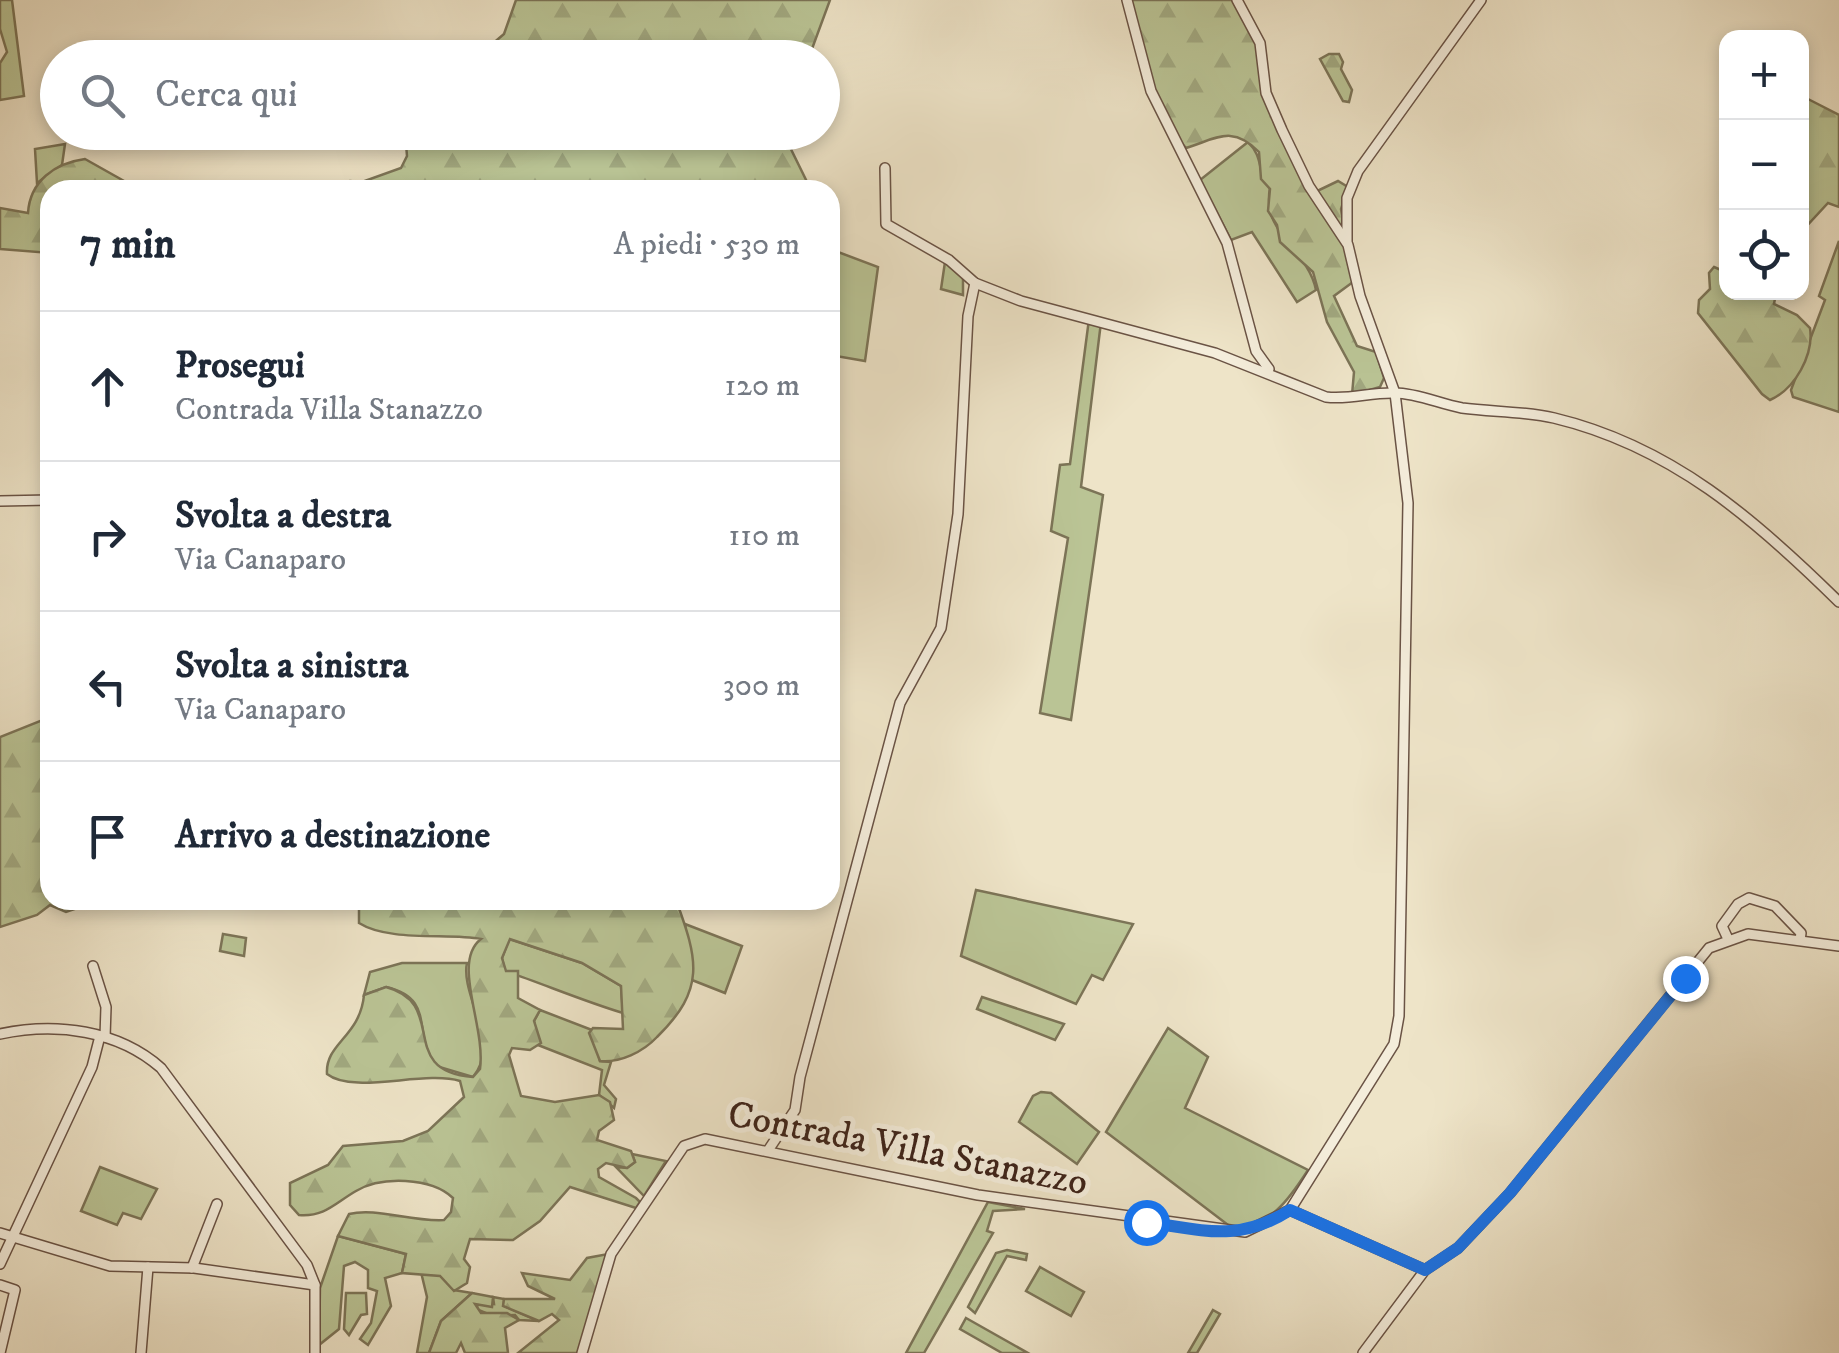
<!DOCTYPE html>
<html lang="it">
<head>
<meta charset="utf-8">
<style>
	body { margin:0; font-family:"IM FELL DW Pica",serif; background:#f6f6f7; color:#1f2937 }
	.controls { position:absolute; right:30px; top:30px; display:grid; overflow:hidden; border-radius:20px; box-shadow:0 5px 15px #0003 }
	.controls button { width:90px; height:90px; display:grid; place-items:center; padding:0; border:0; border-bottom:2px solid #e0e1e3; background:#fff; color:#1f2937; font:50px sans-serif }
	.stop { position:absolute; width:30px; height:30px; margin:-22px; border:8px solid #1a73e8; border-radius:50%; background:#fff }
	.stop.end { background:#1a73e8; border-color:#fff; box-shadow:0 2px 10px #0008 }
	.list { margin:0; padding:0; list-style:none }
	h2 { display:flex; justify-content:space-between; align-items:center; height:130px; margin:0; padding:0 40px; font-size:42px }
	h2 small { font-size:32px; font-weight:400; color:#747a83 }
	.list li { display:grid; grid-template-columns:65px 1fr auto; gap:30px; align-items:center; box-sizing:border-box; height:150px; padding:0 40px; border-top:2px solid #e0e1e3 }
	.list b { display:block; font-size:38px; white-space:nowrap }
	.list p { margin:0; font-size:32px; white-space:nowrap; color:#747a83 }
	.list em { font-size:32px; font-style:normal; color:#747a83 }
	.icon { flex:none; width:55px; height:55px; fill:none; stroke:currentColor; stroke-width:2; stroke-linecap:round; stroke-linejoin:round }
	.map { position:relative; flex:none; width:1839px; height:1353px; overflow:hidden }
	.search { position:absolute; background:#fff; box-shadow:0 5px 15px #0003; left:40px; top:40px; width:800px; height:110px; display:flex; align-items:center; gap:25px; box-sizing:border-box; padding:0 35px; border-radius:55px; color:#747a83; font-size:38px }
	.panel { position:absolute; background:#fff; box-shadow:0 5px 15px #0003; left:40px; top:180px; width:800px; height:730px; border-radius:30px }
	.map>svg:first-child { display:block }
	.green { fill:#bac495; stroke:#7c7457; stroke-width:2.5 }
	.forest { fill:url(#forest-firs); stroke:#7c7457; stroke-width:2.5 }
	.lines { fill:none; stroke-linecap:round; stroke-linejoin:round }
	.minor-casing { stroke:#6a5345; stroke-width:12 }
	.minor { stroke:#f4eddb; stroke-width:9 }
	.route { stroke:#1a73e8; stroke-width:12 }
	.labels { text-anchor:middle; stroke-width:10; stroke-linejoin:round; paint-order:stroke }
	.street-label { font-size:38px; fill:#3e2319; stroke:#f4eddb }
</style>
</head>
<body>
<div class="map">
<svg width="1839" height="1353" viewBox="0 0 1839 1353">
	<defs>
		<pattern id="forest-firs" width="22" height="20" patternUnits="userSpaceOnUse" patternTransform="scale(2.5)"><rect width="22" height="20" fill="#bac495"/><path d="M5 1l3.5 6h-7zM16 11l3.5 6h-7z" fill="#a1a880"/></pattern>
	</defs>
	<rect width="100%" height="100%" fill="#eee4c8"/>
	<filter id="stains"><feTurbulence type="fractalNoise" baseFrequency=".002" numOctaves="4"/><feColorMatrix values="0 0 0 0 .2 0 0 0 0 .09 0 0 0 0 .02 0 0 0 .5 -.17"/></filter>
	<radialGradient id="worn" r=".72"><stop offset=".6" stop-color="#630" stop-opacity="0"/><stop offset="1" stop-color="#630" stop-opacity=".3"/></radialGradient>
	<g class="green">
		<polygon points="0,0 12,0 24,96 0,100 0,63 7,52 0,29"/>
		<path d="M 1248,142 C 1264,157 1257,174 1270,188 C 1261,234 1308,249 1316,290 L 1297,302 L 1252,232 L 1231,240 L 1200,180 Z"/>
		<polygon points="65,144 62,165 37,183 35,149"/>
		<polygon points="1839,241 1839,412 1793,397 1791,390 1825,300 1819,296"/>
		<polygon points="830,249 878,267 865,361 830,355"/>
		<polygon points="945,262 963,278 963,295 941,289"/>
		<polygon points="1089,319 1101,322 1081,487 1103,495 1071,720 1040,713 1068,538 1051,531 1060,465 1070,464"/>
		<polygon points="976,890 1133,924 1103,980 1092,975 1076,1004 961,956"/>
		<polygon points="685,924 742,946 725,993 692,980"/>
		<polygon points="223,934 246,938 244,956 220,951"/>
		<path d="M 509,939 L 582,963 L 621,986 L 623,1013 C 583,1001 541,983 505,971 L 502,958 Z"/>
		<path d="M 402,963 L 467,963 C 460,994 501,1045 473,1077 L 436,1066 C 411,1033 437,999 386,987 L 364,995 L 370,972 Z"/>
		<polygon points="982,997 1064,1024 1055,1040 977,1009"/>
		<polygon points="540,1010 592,1030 600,1061 611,1062 604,1085 616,1099 614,1108 599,1095 602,1070 538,1045 534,1021"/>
		<path d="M 1168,1028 L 1208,1057 L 1185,1108 L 1308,1170 C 1290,1198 1270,1228 1232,1228 L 1106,1132 Z"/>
		<polygon points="1041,1092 1051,1093 1099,1132 1077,1164 1019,1122 1033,1096"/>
		<polygon points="632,1154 666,1161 644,1196 616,1167 627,1168 635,1162"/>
		<polygon points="100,1167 157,1189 141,1219 123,1213 117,1225 81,1211"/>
		<polygon points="988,1202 1025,1209 993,1211 987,1231 993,1233 924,1353 906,1353"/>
		<polygon points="338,1236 406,1254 402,1273 385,1278 391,1306 368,1345 360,1339 371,1323 377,1291 368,1288 368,1270 355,1262 344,1266 339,1329 319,1345 320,1288"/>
		<polygon points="1007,1250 1027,1254 1026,1260 1007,1256 975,1313 968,1307 996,1253"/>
		<polygon points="1040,1267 1084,1292 1071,1316 1026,1291"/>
		<polygon points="421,1272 440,1275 454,1290 472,1293 441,1321 429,1353 417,1353 427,1297"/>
		<polygon points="346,1293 366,1293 367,1314 361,1315 349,1335 344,1329"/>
		<polygon points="493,1297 504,1299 504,1306 539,1321 519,1320 515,1315 493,1316 476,1309 479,1302 494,1304"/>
		<polygon points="1213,1310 1220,1314 1197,1353 1188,1353"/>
		<polygon points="966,1318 1028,1353 1002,1353 960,1329"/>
	</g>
	<g class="forest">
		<polygon points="516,0 830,0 809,57 477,57 504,34"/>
		<path d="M 1130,0 L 1235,0 L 1258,45 L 1264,95 L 1311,194 L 1338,181 L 1348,187 L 1341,209 L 1353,282 L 1334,296 L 1357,346 L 1376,352 L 1384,378 L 1380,387 L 1352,395 L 1354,372 L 1327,322 L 1313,272 L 1280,242 L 1277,225 L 1268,211 L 1270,189 L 1261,179 L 1259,152 C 1232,124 1216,139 1186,148 L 1180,142 L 1152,83 Z"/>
		<polygon points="1329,54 1339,54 1343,62 1341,69 1352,90 1349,102 1343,101 1320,59"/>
		<polygon points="1808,99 1839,115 1839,207 1828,203 1802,231 1802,102"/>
		<polygon points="405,132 783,133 811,190 342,190 350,181 362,182 401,168 407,156"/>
		<path d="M 85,159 L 140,190 L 50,190 L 50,253 L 0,249 L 0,208 L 28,213 C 30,181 55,163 85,159 Z"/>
		<path d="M 1714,267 L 1726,272 L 1726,292 L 1776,293 L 1774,304 L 1797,315 L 1810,328 C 1814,355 1795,389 1770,400 L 1762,394 L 1698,313 L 1699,300 L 1710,289 L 1709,273 Z"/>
		<polygon points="50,717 50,900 101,900 66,912 50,905 37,915 0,927 0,737"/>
		<path d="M 359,900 L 676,900 C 698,960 706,989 657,1037 C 643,1052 620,1063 600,1061 L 589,1033 L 593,1028 L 623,1029 L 621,986 L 582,963 L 510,939 L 502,958 L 506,971 L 518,971 L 518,998 L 540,1010 L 534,1021 L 541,1043 L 530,1050 L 512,1048 L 509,1055 L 521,1096 L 555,1102 L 599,1095 L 610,1102 L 614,1120 L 599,1131 L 597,1140 L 631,1151 L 635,1162 L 627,1168 L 606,1163 L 598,1169 L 599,1177 L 636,1198 L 640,1202 L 636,1208 L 570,1187 L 540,1221 L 513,1240 L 470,1239 L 464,1259 L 470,1267 L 467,1283 L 454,1291 L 440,1276 L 402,1273 L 406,1254 L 338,1236 L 349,1214 C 376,1207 411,1222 444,1220 L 451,1212 L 453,1198 C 431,1177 381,1176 356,1191 C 335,1203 325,1217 299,1215 L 290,1205 L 290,1183 L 328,1165 L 343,1146 L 403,1141 L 428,1131 L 464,1097 L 460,1081 C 424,1070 354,1095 327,1074 C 325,1043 360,1037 364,995 L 386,987 C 450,1004 395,1071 473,1077 L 480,1069 C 486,1026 451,962 481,939 C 448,933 389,942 359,923 Z"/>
		<polygon points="608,1254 579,1353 518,1353 559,1320 552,1314 539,1321 503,1306 504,1299 555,1299 528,1286 522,1273 570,1280 587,1258"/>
		<polygon points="472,1293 493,1297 492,1307 475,1304 481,1313 507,1313 519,1320 505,1328 508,1353 465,1353 461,1343 456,1353 429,1353 441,1321"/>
	</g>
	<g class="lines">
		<defs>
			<g id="minor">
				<polyline points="1127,0 1151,91 1227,243 1256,351 1269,369"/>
				<path d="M 885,168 L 886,224 L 949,260 L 975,283 L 1021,301 L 1215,353 L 1326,397 C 1350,400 1371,392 1395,393 C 1417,393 1440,404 1462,408 C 1492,412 1524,411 1554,418 C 1671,446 1755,519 1839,602"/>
				<polyline points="1347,242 1347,198 1358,171 1481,0"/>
				<polyline points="0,501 50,500"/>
				<polyline points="1728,939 1722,926 1738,904 1749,898 1775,906 1801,933 1800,940"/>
				<polyline points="93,966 106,1007 105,1037"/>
				<path d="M 0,1034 C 56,1022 118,1030 161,1068 L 307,1265 L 315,1285 L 315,1353"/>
				<polyline points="769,1149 795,1110 800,1077 900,703 941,628 958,514 968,316 975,283"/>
				<polyline points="1290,1210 1425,1270 1458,1248 1510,1193 1709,948 1748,934 1839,946"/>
				<polyline points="0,1233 110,1266 194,1268 315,1285"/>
				<polyline points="0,1264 92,1067 100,1036"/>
				<polyline points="192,1268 217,1204"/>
				<polyline points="0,1285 15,1290 0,1353"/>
				<polyline points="141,1353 148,1267"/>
				<polyline points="582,1353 611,1254 684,1146 705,1139 978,1195 1245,1232 1290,1210 1394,1044 1399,1016 1408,503 1395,393 1360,296 1348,245 1309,186 1282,130 1266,93 1260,43 1237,0"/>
				<polyline points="1363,1353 1425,1270"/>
			</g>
		</defs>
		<use href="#minor" class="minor-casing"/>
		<use href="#minor" class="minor"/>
	</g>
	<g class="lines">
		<path class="route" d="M 1146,1222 C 1203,1230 1239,1243 1290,1210 L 1425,1270 L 1458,1248 L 1510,1193 L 1685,978"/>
	</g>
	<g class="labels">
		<g class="street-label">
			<text transform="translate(908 1147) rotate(11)" y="13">Contrada Villa Stanazzo</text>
		</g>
	</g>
	<rect width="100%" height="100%" filter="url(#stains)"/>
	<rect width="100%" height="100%" fill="url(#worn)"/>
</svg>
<div class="controls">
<button>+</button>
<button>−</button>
<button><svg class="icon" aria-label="locate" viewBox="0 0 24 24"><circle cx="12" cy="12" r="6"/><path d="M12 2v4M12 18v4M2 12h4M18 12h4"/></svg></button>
</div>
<div class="stop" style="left:1146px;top:1222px"></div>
<div class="stop end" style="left:1685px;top:978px"></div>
<div class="search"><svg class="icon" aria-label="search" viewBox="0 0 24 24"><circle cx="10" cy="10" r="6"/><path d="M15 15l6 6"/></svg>Cerca qui</div>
<section class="panel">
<h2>7 min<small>A piedi · 530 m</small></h2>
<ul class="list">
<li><svg class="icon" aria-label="ahead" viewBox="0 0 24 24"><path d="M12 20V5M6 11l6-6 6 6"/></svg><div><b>Prosegui</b><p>Contrada Villa Stanazzo</p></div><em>120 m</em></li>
<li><svg class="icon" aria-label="right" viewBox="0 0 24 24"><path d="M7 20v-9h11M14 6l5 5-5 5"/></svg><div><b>Svolta a destra</b><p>Via Canaparo</p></div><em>110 m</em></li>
<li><svg class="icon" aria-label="left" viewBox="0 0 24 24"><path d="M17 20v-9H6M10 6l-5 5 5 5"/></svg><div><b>Svolta a sinistra</b><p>Via Canaparo</p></div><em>300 m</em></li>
<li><svg class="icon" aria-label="arrive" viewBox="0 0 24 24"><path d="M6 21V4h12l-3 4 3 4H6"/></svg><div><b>Arrivo a destinazione</b></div></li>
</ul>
</section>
</div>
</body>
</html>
